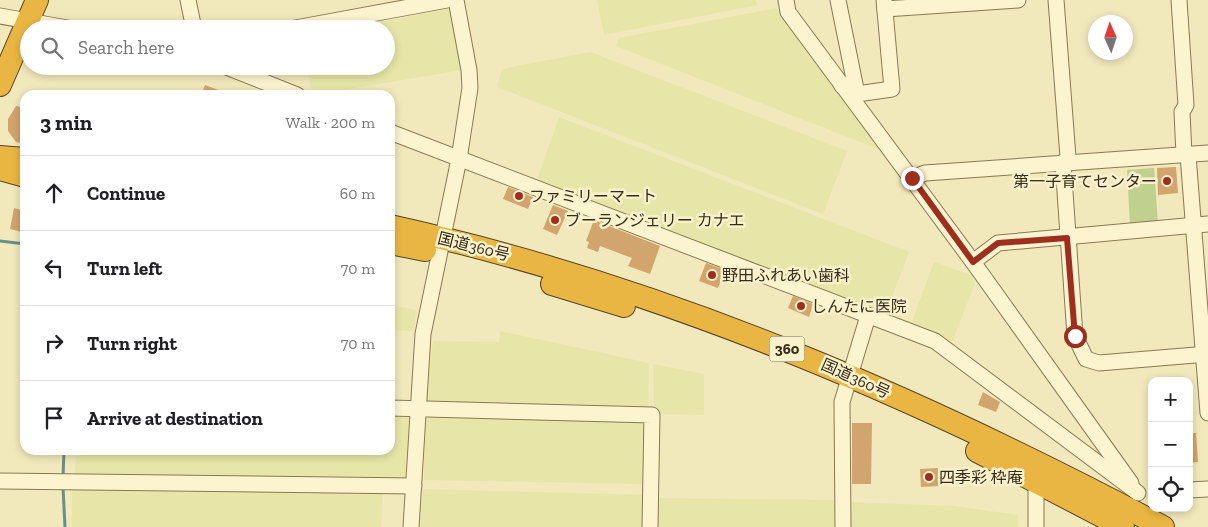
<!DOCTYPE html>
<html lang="en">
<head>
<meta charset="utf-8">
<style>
	body { margin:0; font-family:"Zilla Slab","Noto Sans JP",serif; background:#f6f6f6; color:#202124 }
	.controls { position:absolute; right:15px; bottom:15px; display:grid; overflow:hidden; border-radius:10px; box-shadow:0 2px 8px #0003 }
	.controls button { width:45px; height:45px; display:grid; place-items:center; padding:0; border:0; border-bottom:1px solid #e0e0e0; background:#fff; color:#202124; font:25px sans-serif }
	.compass { position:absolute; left:1088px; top:15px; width:45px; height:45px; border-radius:50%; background:#fff; box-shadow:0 2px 8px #0003; rotate:357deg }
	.stop { position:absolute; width:15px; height:15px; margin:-11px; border:4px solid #9e2f1f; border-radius:50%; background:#fff }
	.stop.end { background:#9e2f1f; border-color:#fff; box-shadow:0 1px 5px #0008 }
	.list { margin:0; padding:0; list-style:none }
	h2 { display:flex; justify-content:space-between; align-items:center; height:65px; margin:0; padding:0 20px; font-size:21px }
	h2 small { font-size:16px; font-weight:400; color:#757577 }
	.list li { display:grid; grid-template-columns:32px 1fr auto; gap:15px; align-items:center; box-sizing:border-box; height:75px; padding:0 20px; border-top:1px solid #e0e0e0 }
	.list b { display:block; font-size:19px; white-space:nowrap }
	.list em { font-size:16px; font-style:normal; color:#757577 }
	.icon { flex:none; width:28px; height:28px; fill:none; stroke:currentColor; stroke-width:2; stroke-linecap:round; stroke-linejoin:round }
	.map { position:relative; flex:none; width:1208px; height:527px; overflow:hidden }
	.search { position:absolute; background:#fff; box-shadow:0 2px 8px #0003; left:20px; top:20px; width:375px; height:55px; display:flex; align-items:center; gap:12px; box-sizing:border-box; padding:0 18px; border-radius:28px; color:#757577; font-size:19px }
	.panel { position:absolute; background:#fff; box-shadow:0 2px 8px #0003; left:20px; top:90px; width:375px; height:365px; border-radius:15px }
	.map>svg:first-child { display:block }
	.farmland { fill:#e7e6a8 }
	.green { fill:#c0d08f }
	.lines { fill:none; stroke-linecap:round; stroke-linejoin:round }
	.stream { stroke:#67908b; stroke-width:3 }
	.building { fill:#d3a56e }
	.minor-casing { stroke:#8a7854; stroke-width:17 }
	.highway-casing { stroke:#574429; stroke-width:24 }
	.minor { stroke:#fcf4cf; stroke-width:15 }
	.highway { stroke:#eab643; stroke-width:22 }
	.route { stroke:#9e2f1f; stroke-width:6 }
	.poi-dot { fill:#9e2f1f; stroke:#f8f1cb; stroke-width:2 }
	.labels { text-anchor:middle; stroke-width:5; stroke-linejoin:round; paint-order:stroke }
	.shield { fill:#f8f1cb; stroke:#71674f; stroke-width:1 }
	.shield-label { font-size:15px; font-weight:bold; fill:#372c1a }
	.poi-label { font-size:16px; fill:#372c1a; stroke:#f8f1cb; text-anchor:start }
	.street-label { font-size:16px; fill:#372c1a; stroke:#f8f1cb }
</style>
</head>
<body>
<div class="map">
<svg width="1208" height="527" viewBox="0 0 1208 527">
	<rect width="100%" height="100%" fill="#f1e8bb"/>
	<g class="farmland">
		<polygon points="597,0 756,0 757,5 604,35"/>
		<polygon points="452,8 462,70 313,95 306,66 386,66 386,29 345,29"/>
		<polygon points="777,8 883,151 616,46 619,38"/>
		<polygon points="590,52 847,151 823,214 497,87 502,69"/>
		<polygon points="559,117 909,252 885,315 537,180"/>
		<polygon points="934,262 971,275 975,283 951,345 911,324"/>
		<polygon points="390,305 416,310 414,331 390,330"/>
		<polygon points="500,331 649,363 648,411 424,405 433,341 499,342"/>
		<polygon points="653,364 704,374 704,415 654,414"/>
		<polygon points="424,413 646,418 646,484 424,480"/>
		<polygon points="390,414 411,414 410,481 75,476 76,450 390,450"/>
		<polygon points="72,486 383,490 381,527 72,527"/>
		<polygon points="421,489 645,495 644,527 420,527"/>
		<polygon points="659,498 836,500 837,527 658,527"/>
		<polygon points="848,502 954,506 1018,515 1018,527 848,527"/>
	</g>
	<polygon class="green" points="1154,168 1158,223 1130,225 1127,170"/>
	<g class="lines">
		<g class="stream">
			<polyline points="0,241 25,244"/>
			<polyline points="63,477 64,450"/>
			<polyline points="63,487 65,527"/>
		</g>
	</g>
	<g class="building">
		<polygon points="205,85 229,94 229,95 201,95"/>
		<polygon points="16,106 25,108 25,144 16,142 8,131 8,119"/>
		<polygon points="1176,167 1178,193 1158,195 1157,168"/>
		<polygon points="508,187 533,197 528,209 503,199"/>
		<polygon points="553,205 568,211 557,235 543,229"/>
		<polygon points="14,208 25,211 25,233 10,229"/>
		<polygon points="594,220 660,246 650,274 628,266 632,258 600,246 598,252 587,248 589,242 586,241"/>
		<polygon points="706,263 725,270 718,288 699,281"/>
		<polygon points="793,296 813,304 809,317 788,308"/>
		<polygon points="983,392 1000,402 996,412 978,405"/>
		<polygon points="852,423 872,423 871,484 852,484"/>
		<polygon points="1189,433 1196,433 1198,462 1189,463"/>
		<polygon points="938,468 939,486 921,487 920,469"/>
	</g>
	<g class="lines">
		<defs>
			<g id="minor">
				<polyline points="188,0 194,29"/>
				<polyline points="786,0 788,12 973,262 1131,483"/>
				<polyline points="838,0 857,94"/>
				<polyline points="1056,0 1068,157 1063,163 1075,336 1086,359 1099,363 1208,354"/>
				<polyline points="1179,0 1186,105 1182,112 1184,155"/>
				<polyline points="885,9 1018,0"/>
				<polyline points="0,16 73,29"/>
				<polyline points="290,29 447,0"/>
				<polyline points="224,66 297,95"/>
				<polyline points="842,86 857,94 892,89 884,0"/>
				<polyline points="390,132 935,341 1138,493"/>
				<polyline points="1188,155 1208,413"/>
				<polyline points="912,178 925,173 1208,153"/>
				<polyline points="973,262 998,243 1208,224"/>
				<polyline points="390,408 652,415 650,527"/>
				<polyline points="0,481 414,486"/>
				<polyline points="1189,490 1208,489"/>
				<polyline points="411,527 423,334 459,159 470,88 469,70 456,0"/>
				<polyline points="843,527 842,402 868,316"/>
				<polyline points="1036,527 1036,475"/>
			</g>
			<g id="highway">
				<polyline points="0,85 37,0"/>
				<polyline points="0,157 25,159"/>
				<polyline points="0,169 25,176"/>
				<path d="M 390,226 C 662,286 918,397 1163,527"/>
				<polyline points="390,243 425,250"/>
				<polyline points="552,284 624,306"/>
				<polyline points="977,451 1123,527"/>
			</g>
		</defs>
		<use href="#minor" class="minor-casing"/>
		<use href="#highway" class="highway-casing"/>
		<use href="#minor" class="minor"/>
		<use href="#highway" class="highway"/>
	</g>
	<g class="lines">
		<polyline class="route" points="912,178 973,262 998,243 1067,238 1075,336"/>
	</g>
	<g class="poi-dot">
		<circle cx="1167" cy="181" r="5"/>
		<circle cx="519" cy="196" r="5"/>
		<circle cx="555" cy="220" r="5"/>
		<circle cx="712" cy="275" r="5"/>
		<circle cx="801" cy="306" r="5"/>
		<circle cx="929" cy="477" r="5"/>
	</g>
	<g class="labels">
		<rect class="shield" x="769.5" y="336.5" width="35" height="25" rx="4"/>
		<g class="shield-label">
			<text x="787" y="354">360</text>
		</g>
		<g class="poi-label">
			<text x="1157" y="187" text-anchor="end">第一子育てセンター</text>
			<text x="529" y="202">ファミリーマート</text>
			<text x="565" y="226">ブーランジェリー カナエ</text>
			<text x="722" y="281">野田ふれあい歯科</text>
			<text x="811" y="312">しんたに医院</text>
			<text x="939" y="483">四季彩 枠庵</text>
		</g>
		<g class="street-label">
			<text transform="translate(474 246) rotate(14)" y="6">国道360号</text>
			<text transform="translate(856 378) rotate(24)" y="6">国道360号</text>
		</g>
	</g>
</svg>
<div class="controls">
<button>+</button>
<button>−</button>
<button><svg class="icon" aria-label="locate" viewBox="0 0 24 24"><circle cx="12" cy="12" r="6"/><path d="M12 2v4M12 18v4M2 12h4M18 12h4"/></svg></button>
</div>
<svg class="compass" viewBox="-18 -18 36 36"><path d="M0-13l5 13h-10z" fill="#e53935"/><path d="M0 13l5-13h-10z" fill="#757577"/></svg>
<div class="stop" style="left:1075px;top:336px"></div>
<div class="stop end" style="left:912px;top:178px"></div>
<div class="search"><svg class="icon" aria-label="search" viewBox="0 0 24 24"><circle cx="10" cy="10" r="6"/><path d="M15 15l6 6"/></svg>Search here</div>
<section class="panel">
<h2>3 min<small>Walk · 200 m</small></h2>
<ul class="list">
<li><svg class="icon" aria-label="ahead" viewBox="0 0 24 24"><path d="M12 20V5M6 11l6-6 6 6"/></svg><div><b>Continue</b></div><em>60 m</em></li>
<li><svg class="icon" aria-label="left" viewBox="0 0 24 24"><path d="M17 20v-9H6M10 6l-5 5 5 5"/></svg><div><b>Turn left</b></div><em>70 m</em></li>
<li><svg class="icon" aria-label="right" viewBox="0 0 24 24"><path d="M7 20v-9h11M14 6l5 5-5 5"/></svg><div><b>Turn right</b></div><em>70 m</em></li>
<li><svg class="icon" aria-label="arrive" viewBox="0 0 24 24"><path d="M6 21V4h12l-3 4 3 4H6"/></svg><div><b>Arrive at destination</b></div></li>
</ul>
</section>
</div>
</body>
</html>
